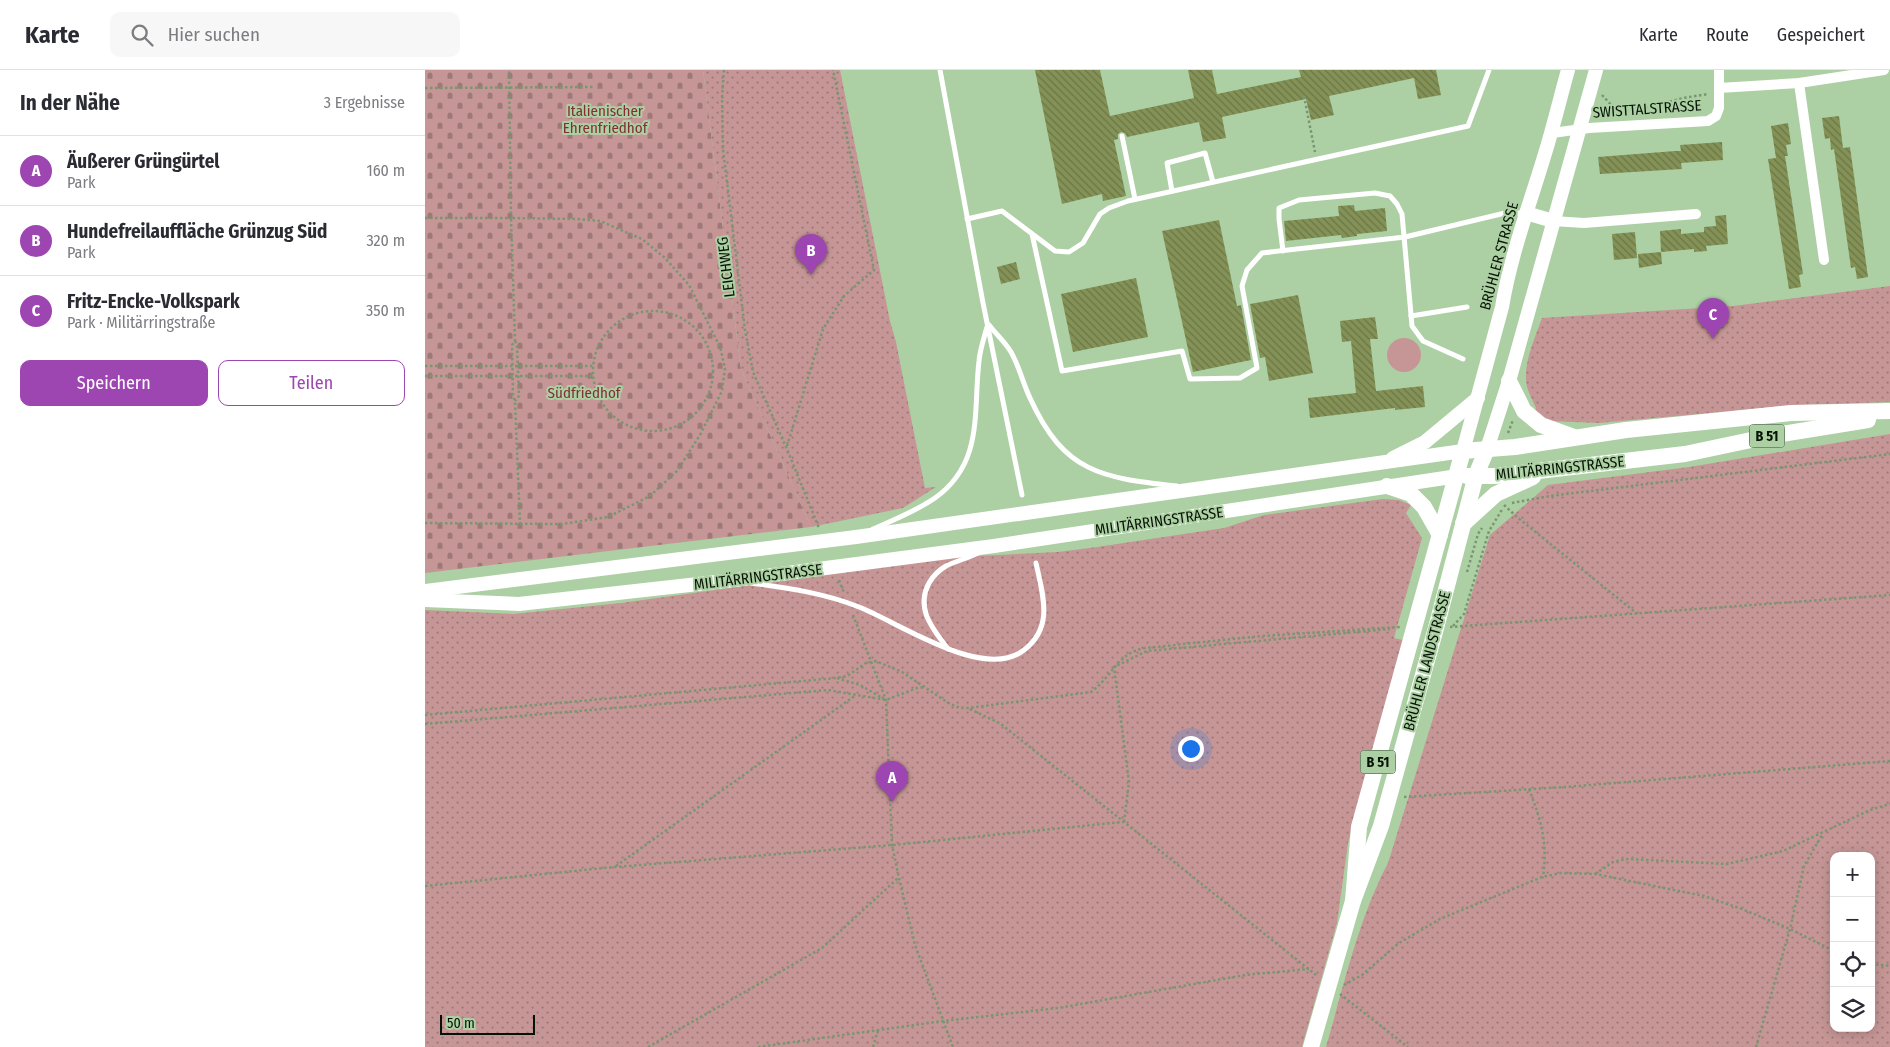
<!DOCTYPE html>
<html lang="de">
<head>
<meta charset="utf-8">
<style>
	body { margin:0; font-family:"Fira Sans Condensed",sans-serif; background:#f7f7f7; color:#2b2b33 }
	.controls { position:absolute; right:15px; bottom:15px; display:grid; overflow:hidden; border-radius:10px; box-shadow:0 2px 12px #0003 }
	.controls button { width:45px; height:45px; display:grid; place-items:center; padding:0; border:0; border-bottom:1px solid #e1e1e2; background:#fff; color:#2b2b33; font:25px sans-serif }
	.scale { position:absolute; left:15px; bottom:12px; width:95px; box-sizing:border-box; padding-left:5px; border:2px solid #061204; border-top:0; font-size:14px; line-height:18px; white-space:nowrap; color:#061204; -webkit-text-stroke:4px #acd0a3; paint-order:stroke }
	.you { position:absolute; left:765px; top:678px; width:18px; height:18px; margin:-12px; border:4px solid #fff; border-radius:50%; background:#1a73e8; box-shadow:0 0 0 8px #1a73e833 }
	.badge { display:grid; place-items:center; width:32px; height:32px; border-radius:50%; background:#9d46b2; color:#fff; font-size:16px; font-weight:700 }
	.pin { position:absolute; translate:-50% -41px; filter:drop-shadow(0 1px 2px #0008) }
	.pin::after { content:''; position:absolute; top:26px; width:18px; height:15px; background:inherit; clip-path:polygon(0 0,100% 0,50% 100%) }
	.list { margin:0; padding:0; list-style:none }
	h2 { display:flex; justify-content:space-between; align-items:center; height:65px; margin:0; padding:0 20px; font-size:21px }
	h2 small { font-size:16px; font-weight:400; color:#7c7c81 }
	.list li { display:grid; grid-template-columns:32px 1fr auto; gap:15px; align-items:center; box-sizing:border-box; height:70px; padding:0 20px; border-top:1px solid #e1e1e2 }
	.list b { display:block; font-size:19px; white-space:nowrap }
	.list p { margin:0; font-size:16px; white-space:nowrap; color:#7c7c81 }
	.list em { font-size:16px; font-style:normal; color:#7c7c81 }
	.actions { display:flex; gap:10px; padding:15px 20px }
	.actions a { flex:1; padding:11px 0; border:1px solid #9d46b2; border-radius:10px; text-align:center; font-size:18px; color:#9d46b2 }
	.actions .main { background:#9d46b2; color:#fff }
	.icon { flex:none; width:28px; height:28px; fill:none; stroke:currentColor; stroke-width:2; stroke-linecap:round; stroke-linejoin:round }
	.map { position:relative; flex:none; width:1465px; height:977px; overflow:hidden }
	header { display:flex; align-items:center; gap:30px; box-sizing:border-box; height:70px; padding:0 25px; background:#fff; border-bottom:1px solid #e1e1e2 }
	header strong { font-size:24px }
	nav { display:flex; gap:28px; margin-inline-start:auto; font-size:18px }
	.search { width:350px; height:45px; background:#f7f7f7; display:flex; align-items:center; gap:12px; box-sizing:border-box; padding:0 18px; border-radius:10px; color:#7c7c81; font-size:19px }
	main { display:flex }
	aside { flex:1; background:#fff }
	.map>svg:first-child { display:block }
	.grass { fill:#c69696 }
	.cemetery { fill:url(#cemetery-stones) }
	.park { fill:url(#park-dots); fill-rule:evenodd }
	.building { fill:url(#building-back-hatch) }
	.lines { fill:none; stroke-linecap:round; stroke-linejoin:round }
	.path { stroke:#799672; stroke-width:2.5; stroke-dasharray:2.5 2.5; stroke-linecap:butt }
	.service { stroke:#fff; stroke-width:5 }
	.minor { stroke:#fff; stroke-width:10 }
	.secondary { stroke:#fff; stroke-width:14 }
	.primary { stroke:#fff; stroke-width:16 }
	.labels { text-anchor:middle; stroke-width:4; stroke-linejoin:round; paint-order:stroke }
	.shield { fill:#acd0a3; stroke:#384b34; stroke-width:1 }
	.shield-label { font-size:14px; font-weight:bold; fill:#061204 }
	.street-label { font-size:15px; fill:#061204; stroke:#acd0a3 }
	.park-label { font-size:15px; fill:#812f35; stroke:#acd0a3 }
</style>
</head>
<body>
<header>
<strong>Karte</strong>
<div class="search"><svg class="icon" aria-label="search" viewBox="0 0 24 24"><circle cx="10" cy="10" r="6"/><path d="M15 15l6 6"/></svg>Hier suchen</div>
<nav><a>Karte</a><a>Route</a><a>Gespeichert</a></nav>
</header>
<main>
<aside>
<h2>In der Nähe<small>3 Ergebnisse</small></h2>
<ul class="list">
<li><span class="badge">A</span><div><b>Äußerer Grüngürtel</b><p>Park</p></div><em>160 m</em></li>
<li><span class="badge">B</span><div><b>Hundefreilauffläche Grünzug Süd</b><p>Park</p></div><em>320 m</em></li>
<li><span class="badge">C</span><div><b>Fritz-Encke-Volkspark</b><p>Park · Militärringstraße</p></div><em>350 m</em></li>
</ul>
<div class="actions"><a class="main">Speichern</a><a>Teilen</a></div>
</aside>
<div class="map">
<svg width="1465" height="977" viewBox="0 0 1465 977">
	<defs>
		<pattern id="cemetery-stones" width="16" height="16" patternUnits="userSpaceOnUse" patternTransform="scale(1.25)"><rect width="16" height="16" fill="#c69696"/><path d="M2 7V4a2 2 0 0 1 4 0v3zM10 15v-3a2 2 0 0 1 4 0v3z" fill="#9f7978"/></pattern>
		<pattern id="park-dots" width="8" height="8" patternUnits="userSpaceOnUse" patternTransform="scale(1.25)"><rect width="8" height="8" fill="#c69696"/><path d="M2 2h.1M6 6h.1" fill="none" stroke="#9f7978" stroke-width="1.8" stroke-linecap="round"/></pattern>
		<pattern id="building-back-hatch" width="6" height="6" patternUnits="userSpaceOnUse" patternTransform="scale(1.25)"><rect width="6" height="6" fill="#849257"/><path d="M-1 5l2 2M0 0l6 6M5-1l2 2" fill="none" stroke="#6a7646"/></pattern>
	</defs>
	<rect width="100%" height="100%" fill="#acd0a3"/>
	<circle class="grass" cx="979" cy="285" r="17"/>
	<polygon class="cemetery" points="0,0 278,0 316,299 386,457 0,503"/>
	<g class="park">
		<polygon points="278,0 415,0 465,251 471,272 500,418 511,417 478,438 386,457 316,299"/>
		<path d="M 1465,216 L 1465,332 L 1373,335 L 1174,353 L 1122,351 L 1109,344 L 1111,338 C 1108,331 1104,324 1102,317 C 1097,295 1110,268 1117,248 L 1308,236 Z"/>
		<path d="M 1465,364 L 1465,977 L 901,977 C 919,915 933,850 963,793 L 1065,465 L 1123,415 L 1264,397 ZM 1409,786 L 1446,786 L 1446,958 L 1409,958 Z"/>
		<polygon points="958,429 974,430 986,435 981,443 997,468 969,568 978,570 923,773 912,853 877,977 0,977 0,540 88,544 196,533 529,487 633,482 672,477 799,458 839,445"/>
	</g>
	<g class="building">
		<polygon points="610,0 675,0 685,46 769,28 763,0 787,0 792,24 876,7 874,0 1011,0 1016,25 993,29 989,8 904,26 909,45 886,50 881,29 797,47 801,68 778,72 774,52 702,67 700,63 696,62 693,64 693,69 689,70 701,126 678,131 677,124 637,134"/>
		<polygon points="1414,46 1418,78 1425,77 1443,207 1432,209 1430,197 1426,198 1409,79 1406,80 1405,68 1400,69 1397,48"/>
		<polygon points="1363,53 1366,74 1361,75 1363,86 1360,86 1378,204 1374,205 1376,217 1364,219 1343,89 1351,88 1346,56"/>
		<polygon points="1297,72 1298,90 1256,93 1257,99 1175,104 1173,87 1250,81 1256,81 1255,75"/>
		<polygon points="929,135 930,141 960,138 962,161 932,164 932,166 917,168 916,165 861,171 859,151 914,146 913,136"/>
		<polygon points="1301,145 1303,174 1281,176 1282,181 1269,182 1269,179 1236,182 1235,161 1256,159 1256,164 1279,162 1279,157 1291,156 1290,146"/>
		<polygon points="794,150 812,236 816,235 826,290 768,302 737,161"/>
		<polygon points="1210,162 1212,188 1189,190 1187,164"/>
		<polygon points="1236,182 1237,194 1214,198 1213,184"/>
		<polygon points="591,192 595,209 576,214 572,197"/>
		<polygon points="711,208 723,267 648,282 636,224"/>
		<polygon points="873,225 888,303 844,311 840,287 835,288 825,234"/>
		<polygon points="950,247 953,269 945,269 951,321 998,316 1000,337 970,340 970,338 885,348 883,328 931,323 926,271 917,272 915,251"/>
	</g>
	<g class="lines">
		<g class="path">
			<polyline points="299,0 297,28 298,79 320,260 328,302 364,384 394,458"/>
			<polyline points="0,18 168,17"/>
			<polyline points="1177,25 1189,38 1196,41 1216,39 1258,28 1283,24"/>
			<polyline points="879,26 890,82"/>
			<polyline points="0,148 86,148 84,0"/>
			<circle cx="228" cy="301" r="60"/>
			<polyline points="90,271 92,275 94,326 90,331"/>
			<polyline points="0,296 168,296"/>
			<polyline points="0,306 168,306"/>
			<polyline points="1083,363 1088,350"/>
			<polyline points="362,376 398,259 419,226 449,200 408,0"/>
			<polyline points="1087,433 1125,426 1465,384"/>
			<polyline points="1079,435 1092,447 1210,542"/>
			<polyline points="0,453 137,454 183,447 225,426 252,401 275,365 297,321 300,298 295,277 264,215 240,188 217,169 175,151 152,149 86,148 90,271 87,275 88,326 90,331 95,454"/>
			<polyline points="1042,502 1053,464 1057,458"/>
			<polyline points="414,510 419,523"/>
			<polyline points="428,545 461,630 467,775 474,808 490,875 528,977"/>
			<polyline points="1028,556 1039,544 1064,461 1078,438"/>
			<polyline points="1025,557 1465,525"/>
			<polyline points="412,608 435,615 459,629"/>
			<polyline points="545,639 576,654 891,905"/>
			<path d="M 0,645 L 411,608 L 422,606 L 441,593 L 451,591 L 477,602 L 525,634 L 535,638 L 543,638 L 666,622 C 687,607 692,583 720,578 L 837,566 L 975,557"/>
			<polyline points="0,654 403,620 461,630 492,618 499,617"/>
			<path d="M 1104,719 C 1116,750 1123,773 1118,807"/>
			<polyline points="979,727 1140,717 1465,691"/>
			<polyline points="699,752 704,712 689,597 722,581 965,559"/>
			<polyline points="191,796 431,625"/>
			<polyline points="1170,804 1188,792 1201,789 1302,794 1358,781 1445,740 1465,734"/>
			<polyline points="0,816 190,797 467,775 698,752"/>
			<polyline points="1446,894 1465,896"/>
			<polyline points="919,915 937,905 974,873 1015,849 1117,807 1136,803 1170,804 1279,826 1317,839 1365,859 1409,881"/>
			<polyline points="915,924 983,977"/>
			<polyline points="223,977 397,878 473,808"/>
			<polyline points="333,977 518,951 633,938 820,905 884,899"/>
			<polyline points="448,977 453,960"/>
			<polyline points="1331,977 1365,859 1379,796 1397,765"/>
		</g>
		<g class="service">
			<polyline points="515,0 558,233 597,425"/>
			<polyline points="697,66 710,129"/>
			<polyline points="747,121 742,93 780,83 788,112"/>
			<polyline points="542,149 577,141 630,181 644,182 658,173 675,144 684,138 703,131 1043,56 1064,0"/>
			<polyline points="607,164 637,301 757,281 765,309 815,308 832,298 817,216 822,200 837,183 980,167 1080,143 1101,143"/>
			<polyline points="858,181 854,149 854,138 874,130 950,123 965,126 972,134 977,144 987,256 998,271 1038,289"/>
			<polyline points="986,246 1042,237"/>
			<path d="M 564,255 C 571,264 580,272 586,282 C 594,296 598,313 605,328 C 639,403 677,408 752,416"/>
			<path d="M 448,459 C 469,450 491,441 510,428 C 559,393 548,342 554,291 C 555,279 559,268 562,257"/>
			<path d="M 326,513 C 363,518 399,523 434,537 C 473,552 559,612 599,580 C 629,557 618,526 611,493"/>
			<path d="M 523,579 C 508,559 490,539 504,513 C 508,506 514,500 521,496 C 531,491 543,488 553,483"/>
		</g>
		<g class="minor">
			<polyline points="1374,13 1399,190"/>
			<polyline points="1294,18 1374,13 1459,0"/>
			<polyline points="1127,63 1164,58 1283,51 1291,46 1294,38 1294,0"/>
			<polyline points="1128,151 1159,153 1271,144"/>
		</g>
		<g class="secondary">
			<polyline points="1101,143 1128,151"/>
			<polyline points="1062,379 1084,311 1171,0"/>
			<polyline points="968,388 1000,372 1053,328"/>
			<path d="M 0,521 L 431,467 L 1038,381 L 1077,237 C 1087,177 1110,121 1126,63 C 1132,42 1137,21 1143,0"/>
			<polyline points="0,530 94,534 309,510 569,476 1033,406"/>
		</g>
		<g class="primary">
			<polyline points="1084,311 1099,341 1116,355 1149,367"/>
			<polyline points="1042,406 1070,406 1260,384 1345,366 1443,350"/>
			<polyline points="962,416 986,424 999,437 1015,465"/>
			<polyline points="1038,454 1071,424 1108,407"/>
			<polyline points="928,831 934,757 1038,381 1090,377 1201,360 1366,343 1465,341"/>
			<polyline points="886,977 928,831 956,756 1011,558 1051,405 1062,379"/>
		</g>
	</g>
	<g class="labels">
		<g class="shield">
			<rect x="1324.5" y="354.5" width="35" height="23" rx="4"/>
			<rect x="935.5" y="680.5" width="35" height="23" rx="4"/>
		</g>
		<g class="shield-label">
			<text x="1342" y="371">B 51</text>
			<text x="953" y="697">B 51</text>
		</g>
		<g class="street-label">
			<text transform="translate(1222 39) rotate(-4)" y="5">SWISTTALSTRASSE</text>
			<text transform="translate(1074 186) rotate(-75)" y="5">BRÜHLER STRASSE</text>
			<text transform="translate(301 197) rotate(-97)" y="5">LEICHWEG</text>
			<text transform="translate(1135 398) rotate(-6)" y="5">MILITÄRRINGSTRASSE</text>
			<text transform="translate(734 451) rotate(-8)" y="5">MILITÄRRINGSTRASSE</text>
			<text transform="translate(333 507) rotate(-7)" y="5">MILITÄRRINGSTRASSE</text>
			<text transform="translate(1002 591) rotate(-75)" y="5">BRÜHLER LANDSTRASSE</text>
		</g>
		<g class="park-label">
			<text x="180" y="46">Italienischer<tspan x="180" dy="17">Ehrenfriedhof</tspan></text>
			<text x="159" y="328">Südfriedhof</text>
		</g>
	</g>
</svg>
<div class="controls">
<button>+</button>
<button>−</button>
<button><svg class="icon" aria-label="locate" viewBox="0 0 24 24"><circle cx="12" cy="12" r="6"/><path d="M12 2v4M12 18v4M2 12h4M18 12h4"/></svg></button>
<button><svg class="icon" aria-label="layers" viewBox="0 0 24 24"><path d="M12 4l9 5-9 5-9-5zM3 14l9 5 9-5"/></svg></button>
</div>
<div class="scale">50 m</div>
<div class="you"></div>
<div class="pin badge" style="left:467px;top:732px">A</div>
<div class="pin badge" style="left:386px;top:205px">B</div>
<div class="pin badge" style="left:1288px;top:269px">C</div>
</div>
</main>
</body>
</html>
